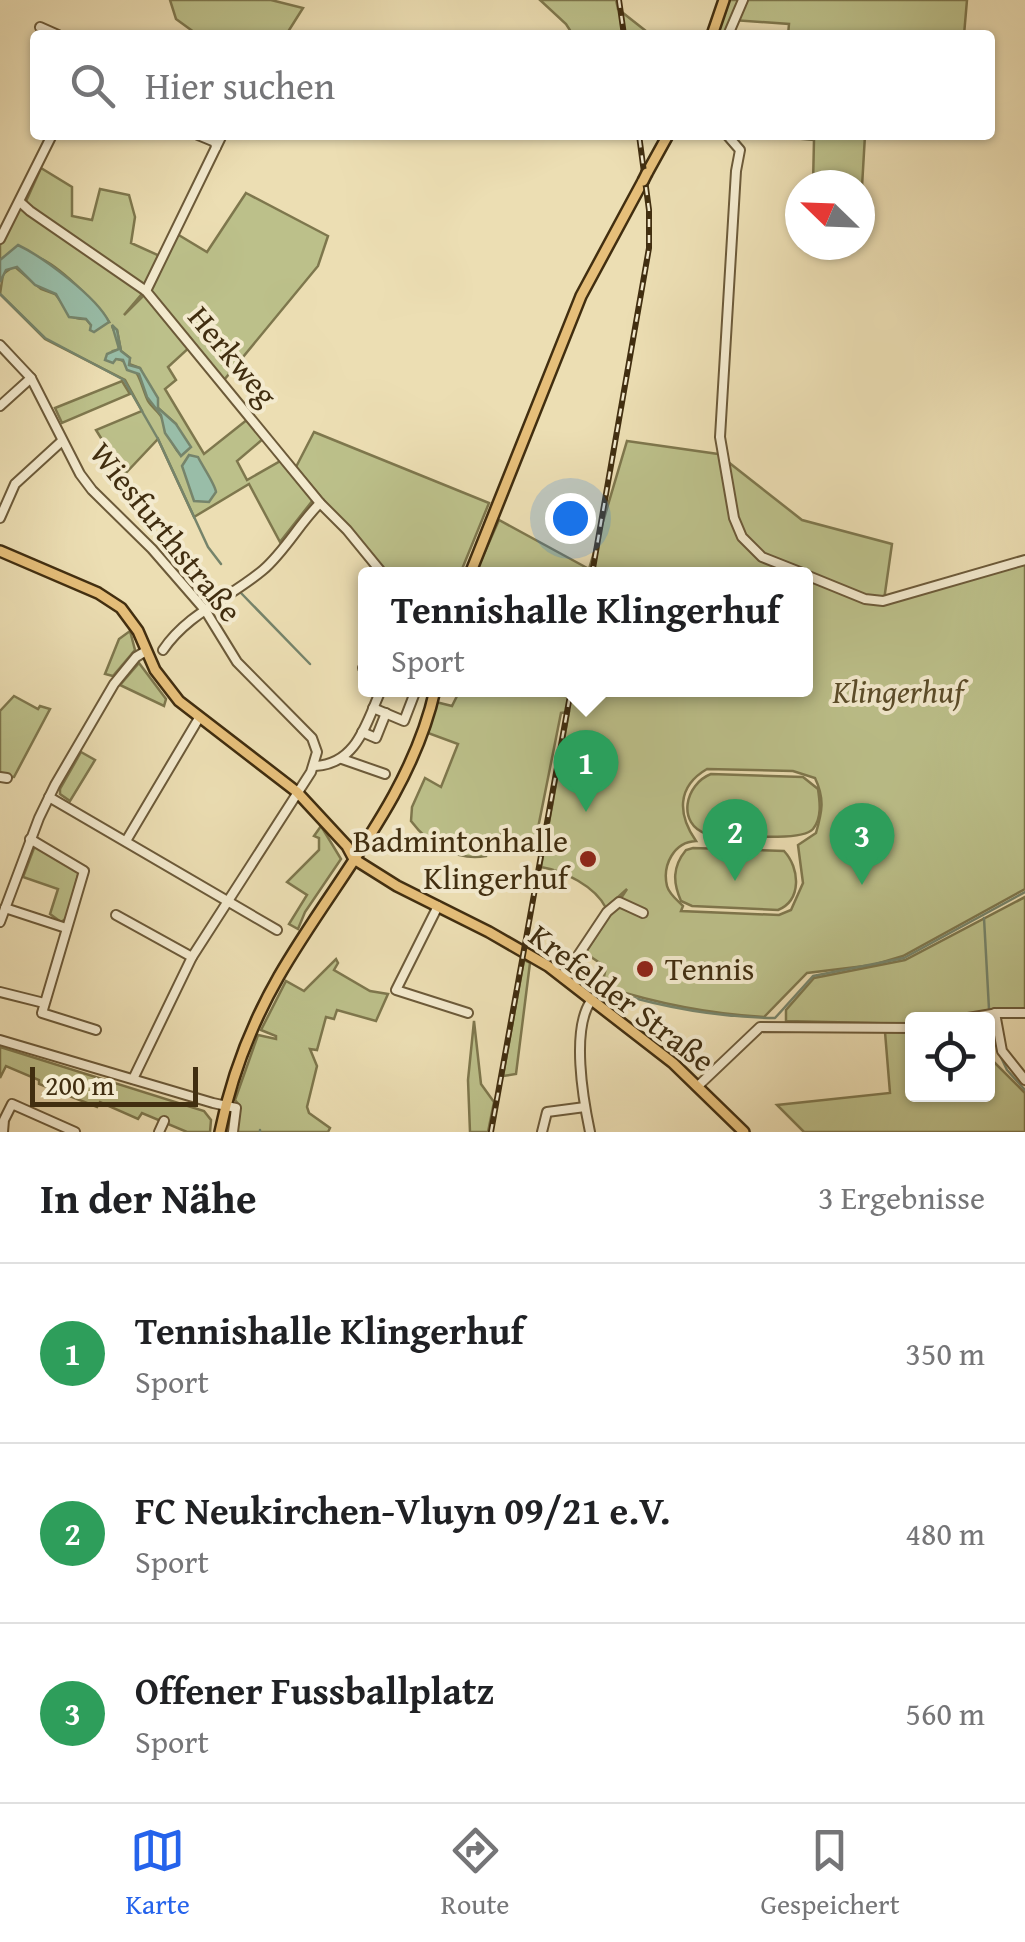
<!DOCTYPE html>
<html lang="de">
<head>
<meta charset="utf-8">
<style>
	body { margin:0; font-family:"Gentium Book Plus",serif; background:#f6f6f6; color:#202124 }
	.controls { position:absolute; right:30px; bottom:30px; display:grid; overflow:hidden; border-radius:10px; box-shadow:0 2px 8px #0004 }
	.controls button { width:90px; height:90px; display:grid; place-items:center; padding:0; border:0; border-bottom:2px solid #e0e0e0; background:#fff; color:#202124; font:50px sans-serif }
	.compass { position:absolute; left:785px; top:170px; width:90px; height:90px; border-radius:50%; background:#fff; box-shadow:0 2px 8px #0004; rotate:293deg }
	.scale { position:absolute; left:30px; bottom:25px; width:168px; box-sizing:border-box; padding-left:10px; border:5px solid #412e10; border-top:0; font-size:28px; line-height:35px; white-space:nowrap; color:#412e10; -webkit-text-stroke:8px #f3eace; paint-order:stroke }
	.you { position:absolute; left:570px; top:518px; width:35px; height:35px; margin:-25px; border:8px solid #fff; border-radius:50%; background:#1a73e8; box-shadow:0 0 0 15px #1a73e833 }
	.badge { display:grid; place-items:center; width:65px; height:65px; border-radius:50%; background:#2563eb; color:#fff; font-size:32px; font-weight:700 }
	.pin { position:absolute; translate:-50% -82px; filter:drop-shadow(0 2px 5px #0008) }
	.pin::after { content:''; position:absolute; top:52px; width:35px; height:30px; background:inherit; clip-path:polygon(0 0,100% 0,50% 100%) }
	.popup { position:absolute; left:358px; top:567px; width:455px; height:130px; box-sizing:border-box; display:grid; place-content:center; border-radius:10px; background:#fff; filter:drop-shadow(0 2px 8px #0005); font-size:32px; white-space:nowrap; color:#757577 }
	.popup b { font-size:38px; color:#202124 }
	.popup::after { content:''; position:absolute; left:50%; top:100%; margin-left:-20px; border:20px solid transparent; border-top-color:#fff }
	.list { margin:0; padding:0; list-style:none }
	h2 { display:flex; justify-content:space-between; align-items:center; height:130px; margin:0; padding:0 40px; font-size:42px }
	h2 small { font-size:32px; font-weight:400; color:#757577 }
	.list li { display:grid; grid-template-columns:65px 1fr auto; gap:30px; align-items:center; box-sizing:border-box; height:180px; padding:0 40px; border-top:2px solid #e0e0e0 }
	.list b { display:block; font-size:38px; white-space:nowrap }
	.list p { margin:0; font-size:32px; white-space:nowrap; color:#757577 }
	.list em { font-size:32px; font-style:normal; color:#757577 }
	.icon { flex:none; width:55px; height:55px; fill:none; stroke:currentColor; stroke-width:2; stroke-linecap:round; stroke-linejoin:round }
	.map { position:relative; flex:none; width:1025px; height:1132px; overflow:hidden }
	.search { position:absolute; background:#fff; box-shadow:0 2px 8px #0004; left:30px; right:30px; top:30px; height:110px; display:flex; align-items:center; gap:25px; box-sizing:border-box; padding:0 35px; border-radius:10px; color:#757577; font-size:38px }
	.sheet { height:670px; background:#fff }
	nav { display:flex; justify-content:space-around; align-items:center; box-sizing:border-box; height:140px; border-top:2px solid #e0e0e0; background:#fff; font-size:28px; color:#757577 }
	nav a { display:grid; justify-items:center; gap:5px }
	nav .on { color:#2563eb }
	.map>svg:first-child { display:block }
	.green { fill:#bcc08a; stroke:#7e774d; stroke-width:2.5; fill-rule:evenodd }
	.water { fill:#99bda8; stroke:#76846b; stroke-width:2.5 }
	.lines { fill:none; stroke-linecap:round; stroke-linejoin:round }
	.stream { stroke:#76846b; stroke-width:2.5 }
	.minor-casing { stroke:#6c5a39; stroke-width:12 }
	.major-casing { stroke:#412e10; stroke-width:14 }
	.minor { stroke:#f3eace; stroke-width:8 }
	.major { stroke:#e6bf7a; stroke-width:9 }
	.rail-casing { stroke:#412e10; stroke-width:6 }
	.rail { stroke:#f3eace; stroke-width:2.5; stroke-dasharray:8; stroke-linecap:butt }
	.major-bridge-casing { stroke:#412e10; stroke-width:14; stroke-linecap:butt }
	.major-bridge { stroke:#e6bf7a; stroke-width:9 }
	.poi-dot { fill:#8f2418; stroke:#f3eace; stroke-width:4 }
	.labels { text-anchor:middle; stroke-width:8; stroke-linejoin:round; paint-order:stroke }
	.street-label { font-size:32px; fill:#412e10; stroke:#f3eace }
	.park-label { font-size:32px; font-style:italic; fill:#5a4b28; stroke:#f3eace }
	.poi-label { font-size:32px; fill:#412e10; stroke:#f3eace; text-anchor:end }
</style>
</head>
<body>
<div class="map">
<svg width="1025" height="1132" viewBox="0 0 1025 1132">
	<rect width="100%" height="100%" fill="#ecdeb3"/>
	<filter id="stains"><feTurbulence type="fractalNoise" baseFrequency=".002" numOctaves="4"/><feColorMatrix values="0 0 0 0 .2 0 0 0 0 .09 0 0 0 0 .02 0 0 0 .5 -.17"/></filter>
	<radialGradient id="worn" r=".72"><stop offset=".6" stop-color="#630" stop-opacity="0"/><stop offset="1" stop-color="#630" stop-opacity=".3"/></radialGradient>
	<g class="green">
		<polygon points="170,0 271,0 303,8 286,35 198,35 176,19"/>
		<polygon points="540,0 616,0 618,9 651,35 573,35 566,24"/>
		<polygon points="729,0 967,0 964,35 788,35 789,24 733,20 727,35 717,35"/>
		<polygon points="759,135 865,135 862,187 813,185 814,140"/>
		<path d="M 41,168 L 72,187 L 72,216 L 92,220 L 100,189 L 129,195 L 135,217 L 131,243 L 162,257 L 146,289 L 124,315 L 146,293 L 191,346 L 168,367 L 176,380 L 165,389 L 204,454 L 248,419 L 264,438 L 237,461 L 247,480 L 284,459 L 313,500 L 280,542 L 249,484 L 194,517 L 158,439 L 124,475 L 96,430 L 142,411 L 125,380 L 45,339 L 0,294 L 3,274 L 14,266 L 41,289 L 55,294 C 67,307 66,320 86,319 L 91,325 L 109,322 C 98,304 58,265 39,258 C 30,255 11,259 0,260 L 0,243 L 18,210 L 23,208 ZM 112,326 L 117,330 L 121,351 L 130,358 L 129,364 L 140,368 L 158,408 L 176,424 L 178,432 L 190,447 L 181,455 C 171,445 169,433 163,420 C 160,412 152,408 148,401 C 139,382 141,365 115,358 L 113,351 L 119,350 L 119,342 Z"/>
		<polygon points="246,193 328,236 318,266 224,380 149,290 177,234 207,252"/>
		<polygon points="122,381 130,394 62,423 55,408"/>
		<polygon points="314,432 489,503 460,574 385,574 296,467"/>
		<path d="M 627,441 L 718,454 L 802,520 L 892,544 L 884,600 L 1025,561 L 1025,889 L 903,956 L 873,965 L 807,973 L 764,1017 C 708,1014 655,1003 602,986 L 606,967 L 585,953 L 627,889 L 606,908 C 595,886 564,871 541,867 L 569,712 L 561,713 L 534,848 L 504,831 L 486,856 C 456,861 429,845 411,821 L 412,807 L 425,778 L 441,787 L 458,744 L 428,733 L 436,702 L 452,706 L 460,690 L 806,690 L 806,574 L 475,574 L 499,520 L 589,569 ZM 707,769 L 793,771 L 815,778 C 825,799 822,812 816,833 L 798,845 L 803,883 L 791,910 L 779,915 L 681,911 L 683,906 C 677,900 669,894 667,886 C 662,865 674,842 696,841 C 678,815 676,787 707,769 Z"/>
		<polygon points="130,631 135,650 113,676 105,674 119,639"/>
		<polygon points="139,663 166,699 164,706 120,685"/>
		<polygon points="14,696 38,709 40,706 50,709 14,777 0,776 0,711"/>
		<polygon points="81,752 95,760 70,801 60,794 60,789"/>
		<path d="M 711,774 L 803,777 L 818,789 C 820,802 822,818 813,829 C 801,843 727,834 707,834 C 676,824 685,784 711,774 Z"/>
		<polygon points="321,826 341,859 305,912 298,929 289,924 307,895 287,882 319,850 319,838 314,836"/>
		<polygon points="37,847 79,871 67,918 61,922 50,914 58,889 23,877 34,848"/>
		<path d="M 693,848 L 784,851 C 800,868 802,900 778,910 L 692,906 L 681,901 C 673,883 672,867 686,850 Z"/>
		<path d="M 1025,897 L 1025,1010 C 987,1009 951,1019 912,1019 L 912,1024 L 786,1021 L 786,1010 L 814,978 L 905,960 Z"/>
		<polygon points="336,959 338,963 334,970 370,991 388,994 376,1021 337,1010 334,1019 326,1017 317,1050 310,1049 317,1066 307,1107 309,1113 330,1128 328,1132 235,1132 240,1106 235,1100 258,1035 276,1039 276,1036 261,1030 286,981 304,991"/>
		<polygon points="524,960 530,963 516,1074 503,1076"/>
		<polygon points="474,1021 481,1084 494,1102 488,1132 470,1132 468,1080"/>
		<polygon points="885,1032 912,1032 912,1094 988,1094 988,1056 1025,1093 1025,1132 804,1132 777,1105 890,1093"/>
		<polygon points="0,1047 204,1111 211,1120 210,1132 187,1132 142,1113 138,1119 100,1102 97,1107 39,1084 39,1080 6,1066 0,1078"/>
	</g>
	<g class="water">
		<path d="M 18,245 C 43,257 97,297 109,322 L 94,332 L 90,330 L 91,325 L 86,319 L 69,317 L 56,294 L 35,285 L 17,267 L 6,270 L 0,282 L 0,260 Z"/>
		<polygon points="112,325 117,330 121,351 130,358 129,365 140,368 158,398 158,408 176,424 191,447 181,456 165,433 161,415 147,397 139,374 127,370 123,360 116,359 113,363 105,360 107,354 119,349"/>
		<path d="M 189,455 L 198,457 C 203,467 215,484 216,492 L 209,502 L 194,501 L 182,466 Z"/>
	</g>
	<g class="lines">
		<g class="stream">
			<polyline points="0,294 45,338 124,380 158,439 208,547 221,564"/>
			<polyline points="241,593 310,664"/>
			<polyline points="984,918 989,1009"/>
			<path d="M 601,988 C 658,1007 716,1017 775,1018 L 813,976 L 904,958 L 1025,892"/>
			<polyline points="991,1018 998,1047"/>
			<polyline points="1000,1055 1007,1070 1025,1090"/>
			<polyline points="260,1130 260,1132"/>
		</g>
		<defs>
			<g id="minor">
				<polyline points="40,27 58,35"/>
				<polyline points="728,35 743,0"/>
				<polyline points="198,135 215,142 216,147"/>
				<polyline points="727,135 740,150 736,171 720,437 734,518 742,537 762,557 805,574"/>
				<polyline points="20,202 30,211 146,291 320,503 347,530 383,574"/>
				<polyline points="0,239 52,135"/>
				<polyline points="146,291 222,135"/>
				<polyline points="0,345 31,378 80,474 92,490 152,549 205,610 237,662 312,738 317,752 311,772 192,957 133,1079"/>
				<polyline points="0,406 31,378"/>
				<polyline points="0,518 15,484 62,441"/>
				<polyline points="806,575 865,599 883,601 1025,560"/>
				<path d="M 163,650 C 188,613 230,598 263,570 C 285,551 299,524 320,503"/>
				<polyline points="363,668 366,669"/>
				<polyline points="373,708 404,721 414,695"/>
				<polyline points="362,732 376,738 386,713"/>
				<polyline points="342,759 385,774"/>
				<path d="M 315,766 C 357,764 366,723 381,690"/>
				<polyline points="0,777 7,778"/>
				<polyline points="49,797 277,930"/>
				<polyline points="30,839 84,871 42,1013 96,1030"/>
				<polyline points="126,841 199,718"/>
				<polyline points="438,906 396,990 468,1013"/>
				<polyline points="5,908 66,928"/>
				<polyline points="116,915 192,957"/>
				<polyline points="0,922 39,818 55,785 114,684 136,657 146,651"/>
				<polyline points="563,978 607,912 619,902 643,913"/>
				<polyline points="0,992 44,1003"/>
				<polyline points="995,1013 1002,1051 1025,1080"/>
				<polyline points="962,1019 998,1013 1025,1013"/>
				<polyline points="0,1040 213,1103 236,1108 233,1132"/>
				<polyline points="698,1086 760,1027 912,1028"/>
				<polyline points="3,1132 4,1120 12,1104 75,1132"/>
				<polyline points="159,1132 164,1121"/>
				<polyline points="542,1132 547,1112 585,1107"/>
				<path d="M 590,1132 C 583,1099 571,1029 591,1001"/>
			</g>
			<g id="major">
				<polyline points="712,35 724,0"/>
				<polyline points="647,173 668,135"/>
				<polyline points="0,551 98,593 121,608 138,631 155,670 179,701 297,792 347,846 354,859 397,886 489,932 548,966 673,1063 744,1132"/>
				<polyline points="470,574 581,296 643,181"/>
				<path d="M 220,1132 C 231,1077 251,1025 279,976 C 333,882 411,798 435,690"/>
			</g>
		</defs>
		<use href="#minor" class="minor-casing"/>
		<use href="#major" class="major-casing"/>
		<use href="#minor" class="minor"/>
		<use href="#major" class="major"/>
		<defs>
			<g id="rail">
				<polyline points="619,0 624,35"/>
				<polyline points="592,574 649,248 649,210 639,135"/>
				<polyline points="491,1132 571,690"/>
			</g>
		</defs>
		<use href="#rail" class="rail-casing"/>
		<use href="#rail" class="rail"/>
		<defs>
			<polyline id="major-bridge" points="643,181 647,173"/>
		</defs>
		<use href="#major-bridge" class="major-bridge-casing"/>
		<use href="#major-bridge" class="major-bridge"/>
	</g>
	<g class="poi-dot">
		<circle cx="588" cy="859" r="10"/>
		<circle cx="645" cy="969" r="10"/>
	</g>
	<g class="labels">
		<g class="street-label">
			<text transform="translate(233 356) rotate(50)" y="11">Herkweg</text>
			<text transform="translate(166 532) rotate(51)" y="11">Wiesfurthstraße</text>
			<text transform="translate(622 998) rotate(37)" y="11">Krefelder Straße</text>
		</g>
		<g class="park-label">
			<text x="898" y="703">Klingerhuf</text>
		</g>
		<g class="poi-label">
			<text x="568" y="852">Badmintonhalle<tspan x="568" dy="37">Klingerhuf</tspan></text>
			<text x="665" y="980" text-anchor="start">Tennis</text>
		</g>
	</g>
	<rect width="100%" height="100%" filter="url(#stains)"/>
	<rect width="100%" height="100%" fill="url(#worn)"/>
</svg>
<div class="controls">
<button><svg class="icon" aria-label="locate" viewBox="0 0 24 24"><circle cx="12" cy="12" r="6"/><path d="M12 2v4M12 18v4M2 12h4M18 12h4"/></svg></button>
</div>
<svg class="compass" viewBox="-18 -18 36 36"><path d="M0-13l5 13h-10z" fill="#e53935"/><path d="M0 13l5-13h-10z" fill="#757577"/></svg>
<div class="scale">200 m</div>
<div class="you"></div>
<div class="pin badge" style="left:586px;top:812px;background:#2e9e5b">1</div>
<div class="popup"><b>Tennishalle Klingerhuf</b>Sport</div>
<div class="pin badge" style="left:735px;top:881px;background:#2e9e5b">2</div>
<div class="pin badge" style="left:862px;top:885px;background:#2e9e5b">3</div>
<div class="search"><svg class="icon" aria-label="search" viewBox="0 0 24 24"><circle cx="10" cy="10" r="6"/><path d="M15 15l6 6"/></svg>Hier suchen</div>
</div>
<section class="sheet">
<h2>In der Nähe<small>3 Ergebnisse</small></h2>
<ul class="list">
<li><span class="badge" style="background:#2e9e5b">1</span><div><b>Tennishalle Klingerhuf</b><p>Sport</p></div><em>350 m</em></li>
<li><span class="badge" style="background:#2e9e5b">2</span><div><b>FC Neukirchen-Vluyn 09/21 e.V.</b><p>Sport</p></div><em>480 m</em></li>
<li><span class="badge" style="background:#2e9e5b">3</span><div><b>Offener Fussballplatz</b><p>Sport</p></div><em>560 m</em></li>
</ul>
</section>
<nav>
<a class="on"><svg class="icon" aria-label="map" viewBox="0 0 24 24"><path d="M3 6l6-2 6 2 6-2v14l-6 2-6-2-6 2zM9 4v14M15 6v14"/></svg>Karte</a>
<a><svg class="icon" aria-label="directions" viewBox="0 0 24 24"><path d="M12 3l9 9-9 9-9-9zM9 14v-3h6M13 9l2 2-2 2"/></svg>Route</a>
<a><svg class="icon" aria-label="saved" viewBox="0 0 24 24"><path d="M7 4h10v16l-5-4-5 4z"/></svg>Gespeichert</a>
</nav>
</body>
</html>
